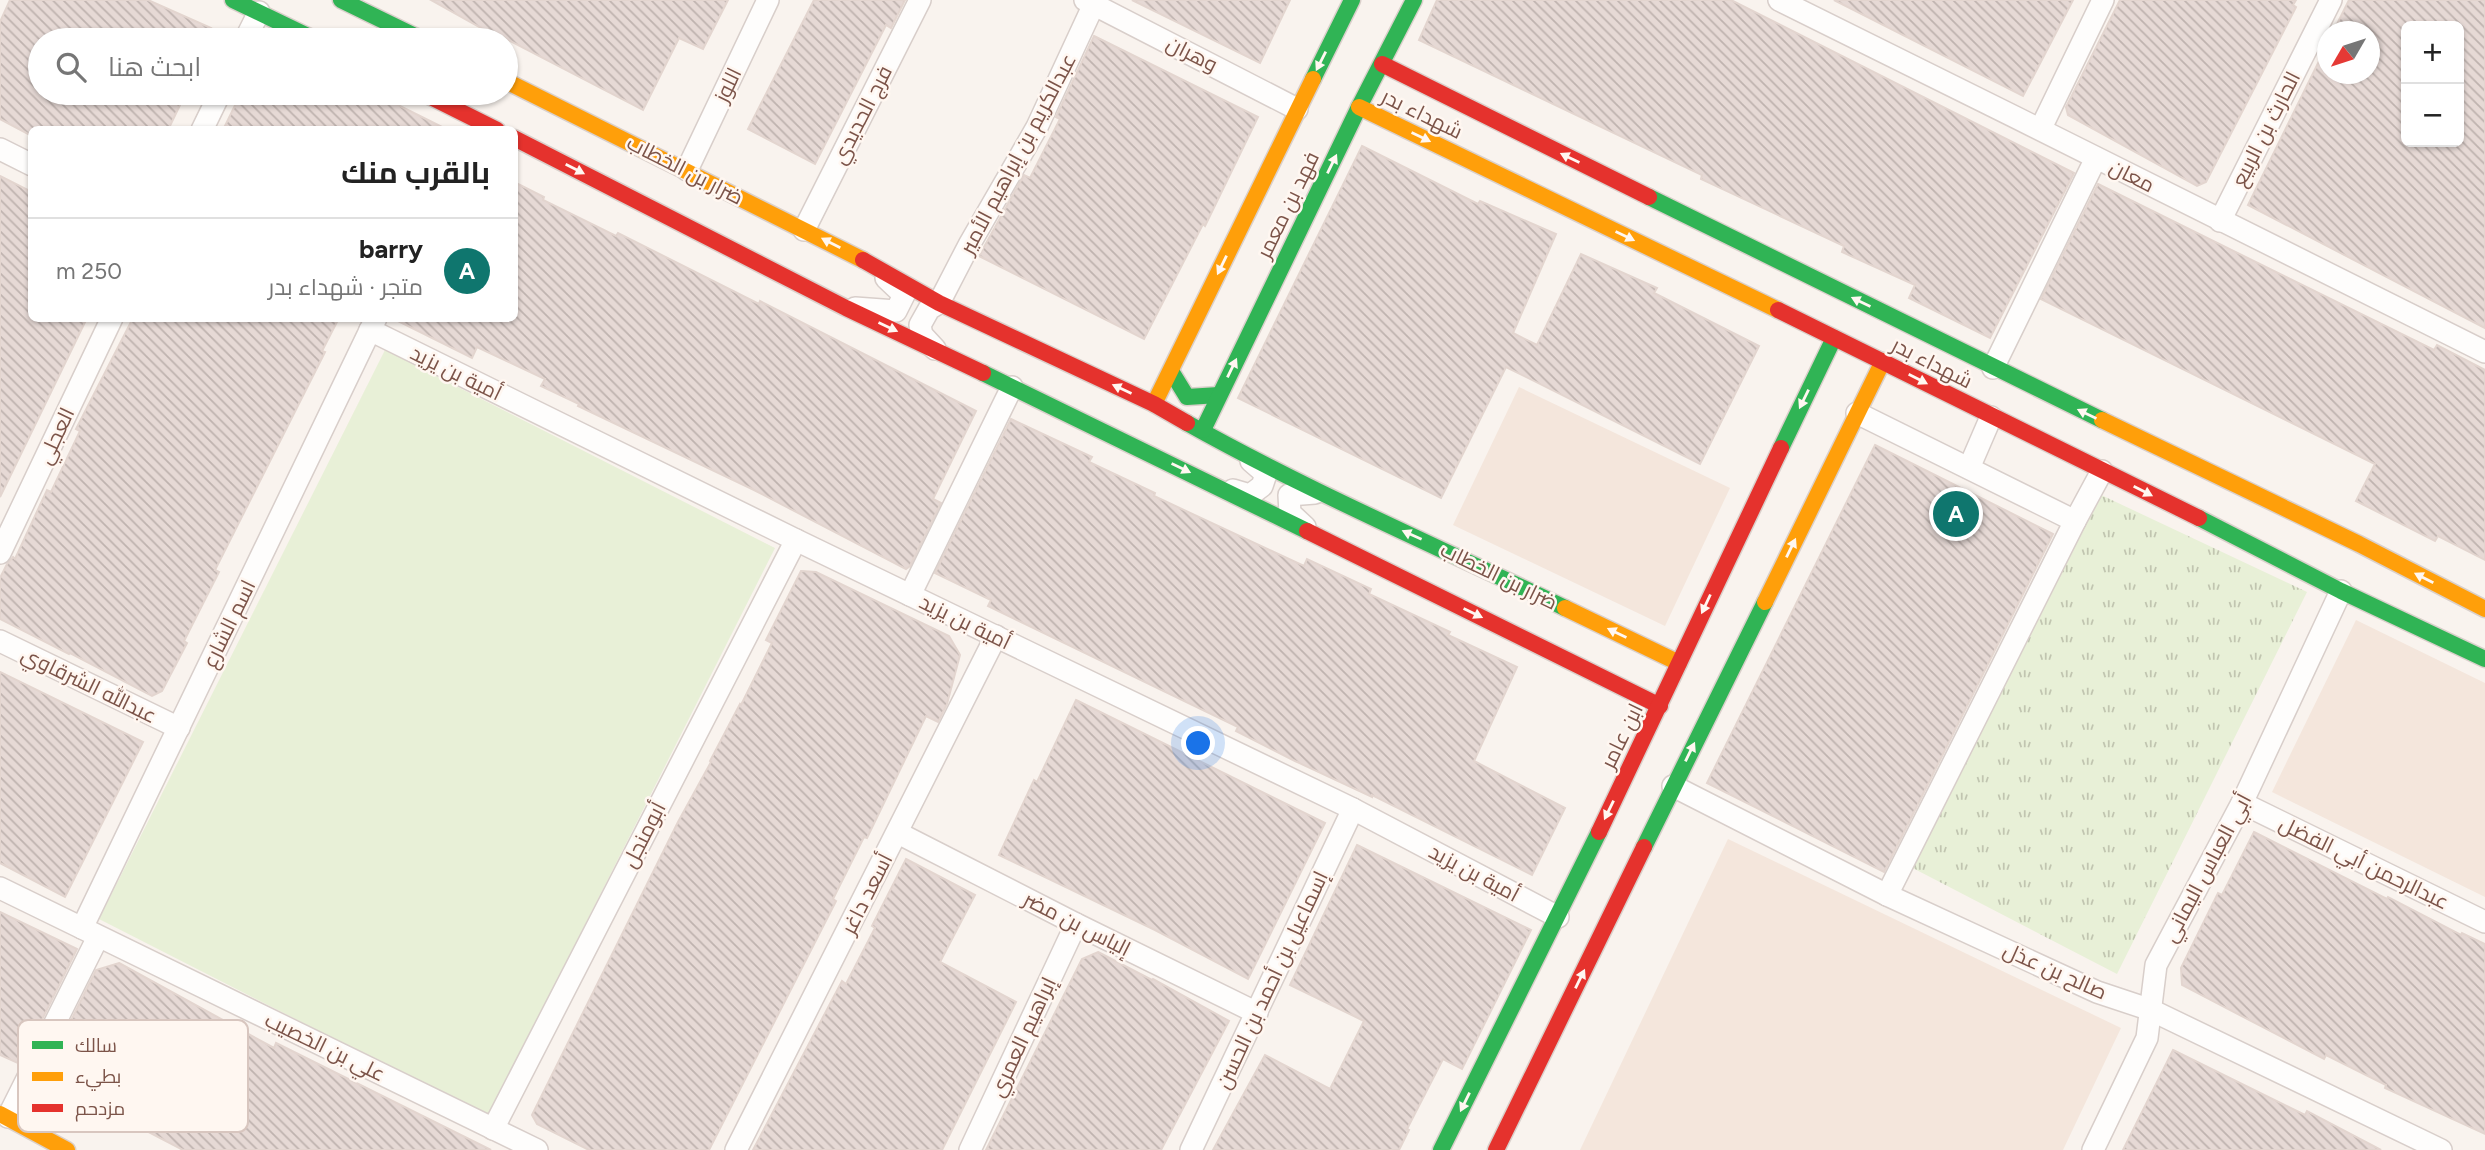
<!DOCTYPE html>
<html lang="ar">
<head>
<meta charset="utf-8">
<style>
	body { margin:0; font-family:Figtree,Cairo,sans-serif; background:#f2f2f2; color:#222; direction:rtl }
	.controls { position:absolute; right:21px; top:21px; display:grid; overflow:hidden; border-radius:10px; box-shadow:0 2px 5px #0004 }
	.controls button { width:63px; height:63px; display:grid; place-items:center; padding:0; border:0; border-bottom:2px solid #e0e0e0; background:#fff; color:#222; font:35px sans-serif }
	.compass { position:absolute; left:2317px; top:21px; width:63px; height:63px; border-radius:50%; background:#fff; box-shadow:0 2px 5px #0004; rotate:231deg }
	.you { position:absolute; left:1199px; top:744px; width:24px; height:24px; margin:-18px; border:5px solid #fff; border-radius:50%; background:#1a73e8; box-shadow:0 0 0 10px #1a73e833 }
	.badge { display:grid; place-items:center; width:46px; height:46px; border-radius:50%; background:#0f766e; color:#fff; font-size:23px; font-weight:700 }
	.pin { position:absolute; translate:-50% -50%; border:4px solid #fff; box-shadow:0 2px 7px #0006 }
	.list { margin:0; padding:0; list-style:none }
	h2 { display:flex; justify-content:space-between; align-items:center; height:91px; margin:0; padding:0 28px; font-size:30px }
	h2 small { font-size:23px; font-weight:400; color:#767676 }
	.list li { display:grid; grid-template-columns:46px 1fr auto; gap:21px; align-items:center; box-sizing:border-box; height:105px; padding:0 28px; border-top:2px solid #e0e0e0 }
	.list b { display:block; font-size:26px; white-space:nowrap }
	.list p { margin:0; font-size:23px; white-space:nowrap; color:#767676 }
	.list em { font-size:23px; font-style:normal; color:#767676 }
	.icon { flex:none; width:38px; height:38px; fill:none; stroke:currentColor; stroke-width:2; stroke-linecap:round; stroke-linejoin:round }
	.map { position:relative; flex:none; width:2485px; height:1150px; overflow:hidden; direction:ltr }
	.search { position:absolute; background:#fff; box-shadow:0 2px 5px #0004; left:28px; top:28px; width:490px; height:77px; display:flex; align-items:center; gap:18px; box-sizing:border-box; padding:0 24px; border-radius:38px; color:#767676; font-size:26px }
	.panel { position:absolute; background:#fff; box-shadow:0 2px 5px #0004; left:28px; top:126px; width:490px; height:196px; border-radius:10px; direction:rtl }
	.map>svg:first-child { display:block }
	.residential { fill:#f4e6dc }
	.park { fill:url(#park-tufts) }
	.garden { fill:#e8f0d7 }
	.building { fill:url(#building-back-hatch); stroke:#e3d5cf; stroke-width:2; fill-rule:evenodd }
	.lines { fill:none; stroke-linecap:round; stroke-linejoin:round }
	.street-casing { stroke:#d8ceca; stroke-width:24 }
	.fast-casing { stroke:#dad0cb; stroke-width:19 }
	.slow-casing { stroke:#dad0cb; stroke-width:19 }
	.jam-casing { stroke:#dad0cb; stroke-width:19 }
	.street { stroke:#fefdfc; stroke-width:21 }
	.fast { stroke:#30b455; stroke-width:16 }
	.slow { stroke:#ff9f0a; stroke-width:16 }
	.jam { stroke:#e5322d; stroke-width:16 }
	.oneway { fill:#fff7f1 }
	.labels { text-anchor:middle; stroke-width:5; stroke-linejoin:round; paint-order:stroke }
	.street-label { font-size:21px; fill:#7c5449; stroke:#fff7f1 }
	.key { fill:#fff7f1; stroke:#d8c6bf; stroke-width:2 }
	.key-label { font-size:19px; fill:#7c5449 }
</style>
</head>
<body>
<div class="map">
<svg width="2485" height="1150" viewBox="0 0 2485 1150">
	<defs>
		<pattern id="park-tufts" width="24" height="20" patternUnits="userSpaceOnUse" patternTransform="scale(1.75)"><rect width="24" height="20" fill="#e8f0d7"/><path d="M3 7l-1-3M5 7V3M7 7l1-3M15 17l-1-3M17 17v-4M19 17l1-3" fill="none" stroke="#c1c5b0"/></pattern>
		<pattern id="building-back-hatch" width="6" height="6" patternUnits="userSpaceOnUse" patternTransform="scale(1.75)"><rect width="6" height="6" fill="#e6d9d5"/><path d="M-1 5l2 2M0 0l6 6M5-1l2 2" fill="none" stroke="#bfb3af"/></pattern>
	</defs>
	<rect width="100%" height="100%" fill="#f9f3ee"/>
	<g class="residential">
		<polygon points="1519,387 1730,488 1665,626 1453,525"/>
		<polygon points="2356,620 2485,683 2485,897 2272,792"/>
		<polygon points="1728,839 2121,1028 2063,1150 1580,1150"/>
	</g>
	<polygon class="park" points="2099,494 2307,592 2117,974 1905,864"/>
	<polygon class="garden" points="385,350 775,548 488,1117 99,919"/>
	<g class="building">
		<polygon points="10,0 148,0 211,28 205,40 40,40 40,93 182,93 177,103 180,105 168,130 32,130 32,136 0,119 0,22"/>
		<polygon points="431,0 728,0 703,49 679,38 643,110 493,32 492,34"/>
		<polygon points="814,0 905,0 891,28 886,25 815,164 748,129"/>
		<polygon points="1132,0 1290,0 1260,63"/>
		<polygon points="1437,0 1731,0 2074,173 1990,338 1909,298 1915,285 1842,252 1844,246 1701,179 1702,175 1419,40"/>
		<polygon points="1834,0 2073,0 2023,96"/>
		<polygon points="2120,0 2296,0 2293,5 2296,7 2206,182 2197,186 2068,115 2066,107"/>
		<path d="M 2349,0 L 2485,0 L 2485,328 L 2248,205 L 2328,43 L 2328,74 L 2370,74 L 2370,32 L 2333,32 ZM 2406,26 L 2459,26 L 2459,142 L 2406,142 Z"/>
		<polygon points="1094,36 1258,117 1205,226 1203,224 1144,339 979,256 1024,175 1030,178 1060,119 1056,117"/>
		<polygon points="241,93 374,93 448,130 223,130"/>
		<polygon points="1362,146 1478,204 1480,201 1556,234 1513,333 1537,345 1581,254 1657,288 1654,293 1759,346 1700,464 1506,367 1441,498 1238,398"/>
		<polygon points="0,176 32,192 32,318 87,318 0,497"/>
		<polygon points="514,182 544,197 543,200 616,236 618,233 759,304 760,301 976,411 933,499 941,503 910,566 906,569 752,489 578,406 579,404 541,386 545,379 477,347 472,358 392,318 514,318"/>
		<polygon points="2098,184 2434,350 2437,345 2485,370 2485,560 2438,536 2435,541 2356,501 2375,464 2041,299"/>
		<polygon points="133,318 339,318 322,351 325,352 215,570 219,572 184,641 187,643 162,691 152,696 70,653 69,654 0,619 0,578 7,564 13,557 15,559 47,490 51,492 80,431 76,429"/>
		<polygon points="1011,419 1092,457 1089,462 1155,493 1154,496 1304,566 1307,559 1371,589 1369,594 1450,632 1448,635 1517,667 1474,761 1565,808 1532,875 1372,795 1372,797 1295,761 1236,731 1238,727 988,606 991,600 935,573"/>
		<polygon points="1875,445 2053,534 1884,872 1707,783"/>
		<polygon points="801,571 816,572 949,636 960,655 947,704 938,722 926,716 867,838 864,837 833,899 836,901 709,1150 589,1150 537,1124 532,1115 678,822 711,762 710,761 740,704 741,705 772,643 766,640"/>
		<polygon points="0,672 143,742 65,897 0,863"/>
		<polygon points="1076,700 1325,823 1248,979 1155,930 999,855 1034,780 1037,782"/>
		<polygon points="2254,832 2387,899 2388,897 2461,935 2462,933 2485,944 2485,1134 2385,1088 2386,1085 2326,1055 2324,1059 2182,985 2181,968 2218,893 2222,895"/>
		<polygon points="1357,845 1531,930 1462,1069 1443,1059 1407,1129 1409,1130 1399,1150 1213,1150 1265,1055 1330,1089 1364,1021 1290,985"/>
		<polygon points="906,859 975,895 940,962 1016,1002 942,1150 753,1150 842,981 846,984 875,928 872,926"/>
		<polygon points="0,912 77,949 20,1064 0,1055"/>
		<polygon points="1098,952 1152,980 1153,979 1229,1021 1161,1150 986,1150 1082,959"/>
		<polygon points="119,963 274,1048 276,1043 491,1150 183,1150 43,1077 96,970"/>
		<polygon points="2173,1050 2305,1115 2307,1111 2381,1150 2123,1150"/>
	</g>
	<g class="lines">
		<defs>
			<g id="street">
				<polyline points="1085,0 1297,109"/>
				<path d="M 1779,0 C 2015,116 2249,235 2485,352"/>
				<polyline points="245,40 259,12"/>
				<polyline points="2041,128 2103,0"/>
				<polyline points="202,130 220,93"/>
				<polyline points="0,149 32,165"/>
				<polyline points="687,170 768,0"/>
				<polyline points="2220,221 2331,0"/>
				<polyline points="804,230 920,0"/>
				<polyline points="855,308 896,311 904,295 886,278"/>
				<polyline points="370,330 796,540 1353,809 1558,917"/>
				<polyline points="935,349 922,335 920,325 929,309 939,303 969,245 1037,127 1094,4"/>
				<polyline points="1993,368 2096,158"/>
				<polyline points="1857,413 2075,521"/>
				<polyline points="1969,468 1991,417"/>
				<polyline points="1233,490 1250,495 1262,486 1266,474 1251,461"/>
				<polyline points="1305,527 1290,513 1289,495 1315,493"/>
				<polyline points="0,553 112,318"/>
				<polyline points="910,595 1012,387"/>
				<polyline points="0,641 179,728"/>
				<polyline points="1673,786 1887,895 2097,992 2151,1010 2441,1150"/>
				<polyline points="2242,803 2485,922"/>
				<polyline points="898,833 1076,924 1257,1013"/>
				<polyline points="0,888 537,1150"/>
				<polyline points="1887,895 2075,521 2102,471"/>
				<polyline points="82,928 376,318"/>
				<polyline points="8,1117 98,937"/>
				<polyline points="493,1129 796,540"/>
				<polyline points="736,1150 996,636"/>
				<polyline points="970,1150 1076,924"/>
				<polyline points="1191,1150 1353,809"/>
				<polyline points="2093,1150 2147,1038 2156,965 2242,803 2341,591"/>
			</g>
			<g id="fast">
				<polyline points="233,0 316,40"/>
				<polyline points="341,0 423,40"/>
				<polyline points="1313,79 1352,0"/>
				<polyline points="1649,197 2102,420"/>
				<polyline points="1171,371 1187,397 1219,395"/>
				<polyline points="983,373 1307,531"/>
				<path d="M 1187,423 C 1310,492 1439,547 1565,608"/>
				<polyline points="1203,430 1359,107 1414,0"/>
				<polyline points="1781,448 1834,338"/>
				<polyline points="2199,518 2341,591 2485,659"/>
				<polyline points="1644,847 1765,602"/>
				<polyline points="1441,1150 1599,832"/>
			</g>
			<g id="slow">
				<polyline points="506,81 863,260"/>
				<polyline points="1359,107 1778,310"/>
				<polyline points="1154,404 1313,79"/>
				<polyline points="2102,420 2359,544 2485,609"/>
				<polyline points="1765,602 1883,361"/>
				<polyline points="1565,608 1679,663"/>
				<polyline points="0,1114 67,1150"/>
			</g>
			<g id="jam">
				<polyline points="1382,64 1649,197"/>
				<polyline points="423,93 497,130"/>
				<polyline points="514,138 846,308 983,373"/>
				<polyline points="863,260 939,303 1154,404 1187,423"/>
				<polyline points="1778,310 2199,518"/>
				<polyline points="1307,531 1660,706"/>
				<polyline points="1599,832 1781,448"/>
				<polyline points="1496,1150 1644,847"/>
			</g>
		</defs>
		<use href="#street" class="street-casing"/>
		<use href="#fast" class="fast-casing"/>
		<use href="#slow" class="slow-casing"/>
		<use href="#jam" class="jam-casing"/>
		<use href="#street" class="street"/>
		<use href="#fast" class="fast"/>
		<use href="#slow" class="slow"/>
		<use href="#jam" class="jam"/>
	</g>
	<defs><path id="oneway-solid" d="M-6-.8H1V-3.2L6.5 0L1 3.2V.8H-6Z" transform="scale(1.75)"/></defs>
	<g class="oneway">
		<use href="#oneway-solid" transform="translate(1321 61) rotate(117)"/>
		<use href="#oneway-solid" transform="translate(1421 137) rotate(26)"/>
		<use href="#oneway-solid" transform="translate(1570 158) rotate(-154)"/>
		<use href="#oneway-solid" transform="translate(1332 164) rotate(-64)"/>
		<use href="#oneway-solid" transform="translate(575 169) rotate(27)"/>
		<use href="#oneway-solid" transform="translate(1625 236) rotate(26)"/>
		<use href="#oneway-solid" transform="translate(831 243) rotate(-153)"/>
		<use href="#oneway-solid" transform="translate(1222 265) rotate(116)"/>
		<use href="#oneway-solid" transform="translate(1861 302) rotate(-154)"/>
		<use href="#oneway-solid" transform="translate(888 327) rotate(25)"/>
		<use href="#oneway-solid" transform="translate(1232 368) rotate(-64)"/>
		<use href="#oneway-solid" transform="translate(1918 379) rotate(27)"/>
		<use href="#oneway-solid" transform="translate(1122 389) rotate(-155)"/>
		<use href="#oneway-solid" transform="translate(1804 399) rotate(116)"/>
		<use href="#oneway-solid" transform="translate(2087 414) rotate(-154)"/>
		<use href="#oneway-solid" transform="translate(1181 468) rotate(26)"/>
		<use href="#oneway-solid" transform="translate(2143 491) rotate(27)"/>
		<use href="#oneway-solid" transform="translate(1412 535) rotate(-156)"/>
		<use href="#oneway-solid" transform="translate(1791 548) rotate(-64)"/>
		<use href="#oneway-solid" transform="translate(2424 578) rotate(-153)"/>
		<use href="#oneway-solid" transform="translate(1706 604) rotate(115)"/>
		<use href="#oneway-solid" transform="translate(1473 613) rotate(26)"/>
		<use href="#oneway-solid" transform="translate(1617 633) rotate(-154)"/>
		<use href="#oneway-solid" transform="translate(1690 752) rotate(-64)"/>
		<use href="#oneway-solid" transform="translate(1609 810) rotate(116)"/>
		<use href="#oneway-solid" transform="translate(1580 979) rotate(-64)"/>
		<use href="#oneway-solid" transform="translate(1465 1102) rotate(116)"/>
	</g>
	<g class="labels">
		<g class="street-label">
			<text transform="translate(1192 54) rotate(27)" y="7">وهران</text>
			<text transform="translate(728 85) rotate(-64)" y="7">اللوز</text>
			<text transform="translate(1422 114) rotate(26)" y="7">شهداء بدر</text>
			<text transform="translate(862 115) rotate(-63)" y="7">فرج الحديدي</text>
			<text transform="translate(2266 129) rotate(-63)" y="7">الحارث بن الربيع</text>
			<text transform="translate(1018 154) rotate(-62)" y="7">عبدالكريم بن إبراهيم الأمير</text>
			<text transform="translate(685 170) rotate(27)" y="7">ضرار بن الخطاب</text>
			<text transform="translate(2132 176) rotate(27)" y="7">معان</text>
			<text transform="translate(1288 205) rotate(-64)" y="7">فهد بن معمر</text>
			<text transform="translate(1932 363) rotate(27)" y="7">شهداء بدر</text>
			<text transform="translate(456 373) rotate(26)" y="7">أمية بن يزيد</text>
			<text transform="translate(56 436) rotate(-65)" y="7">العجلي</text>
			<text transform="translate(1499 576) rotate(26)" y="7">ضرار بن الخطاب</text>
			<text transform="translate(965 622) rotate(26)" y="7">أمية بن يزيد</text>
			<text transform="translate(229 624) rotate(-64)" y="7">اسم الشارع</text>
			<text transform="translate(89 685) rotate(26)" y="7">عبدالله الشرقاوي</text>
			<text transform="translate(1622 736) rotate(-64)" y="7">ابن عامر</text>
			<text transform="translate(644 835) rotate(-63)" y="7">أبومنجل</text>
			<text transform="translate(2364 863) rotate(26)" y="7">عبدالرحمن أبي الفضل</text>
			<text transform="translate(2207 868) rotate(-62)" y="7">أبي العباس اليماني</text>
			<text transform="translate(1474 873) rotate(28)" y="7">أمية بن يزيد</text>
			<text transform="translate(867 894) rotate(-63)" y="7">أسعد داغر</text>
			<text transform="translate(1077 924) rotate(27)" y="7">إلياس بن مضر</text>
			<text transform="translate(2055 971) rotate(24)" y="7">صالح بن عذل</text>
			<text transform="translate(1272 980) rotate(-65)" y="7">إسماعيل بن أحمد بن الحسن</text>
			<text transform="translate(1023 1037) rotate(-65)" y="7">إبراهيم العمري</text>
			<text transform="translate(325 1047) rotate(26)" y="7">علي بن الخصيب</text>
		</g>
	</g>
	<rect x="18" y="1020" width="230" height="112" rx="10" class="key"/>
	<rect x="32" y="1041" width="31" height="8" fill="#30b455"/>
	<rect x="32" y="1072" width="31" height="9" fill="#ff9f0a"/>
	<rect x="32" y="1104" width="31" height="8" fill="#e5322d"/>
	<g class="key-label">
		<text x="75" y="1052">سالك</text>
		<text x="75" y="1083">بطيء</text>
		<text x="75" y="1115">مزدحم</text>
	</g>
</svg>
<div class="controls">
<button>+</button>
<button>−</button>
</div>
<svg class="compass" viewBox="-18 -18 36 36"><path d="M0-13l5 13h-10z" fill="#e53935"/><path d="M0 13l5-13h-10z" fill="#767676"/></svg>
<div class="you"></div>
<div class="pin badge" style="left:1956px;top:514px">A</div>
<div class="search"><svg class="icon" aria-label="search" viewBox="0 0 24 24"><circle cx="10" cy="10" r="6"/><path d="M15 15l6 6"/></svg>ابحث هنا</div>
<section class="panel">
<h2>بالقرب منك<small></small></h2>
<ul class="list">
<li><span class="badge">A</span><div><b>barry</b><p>متجر · شهداء بدر</p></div><em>250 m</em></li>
</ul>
</section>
</div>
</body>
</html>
